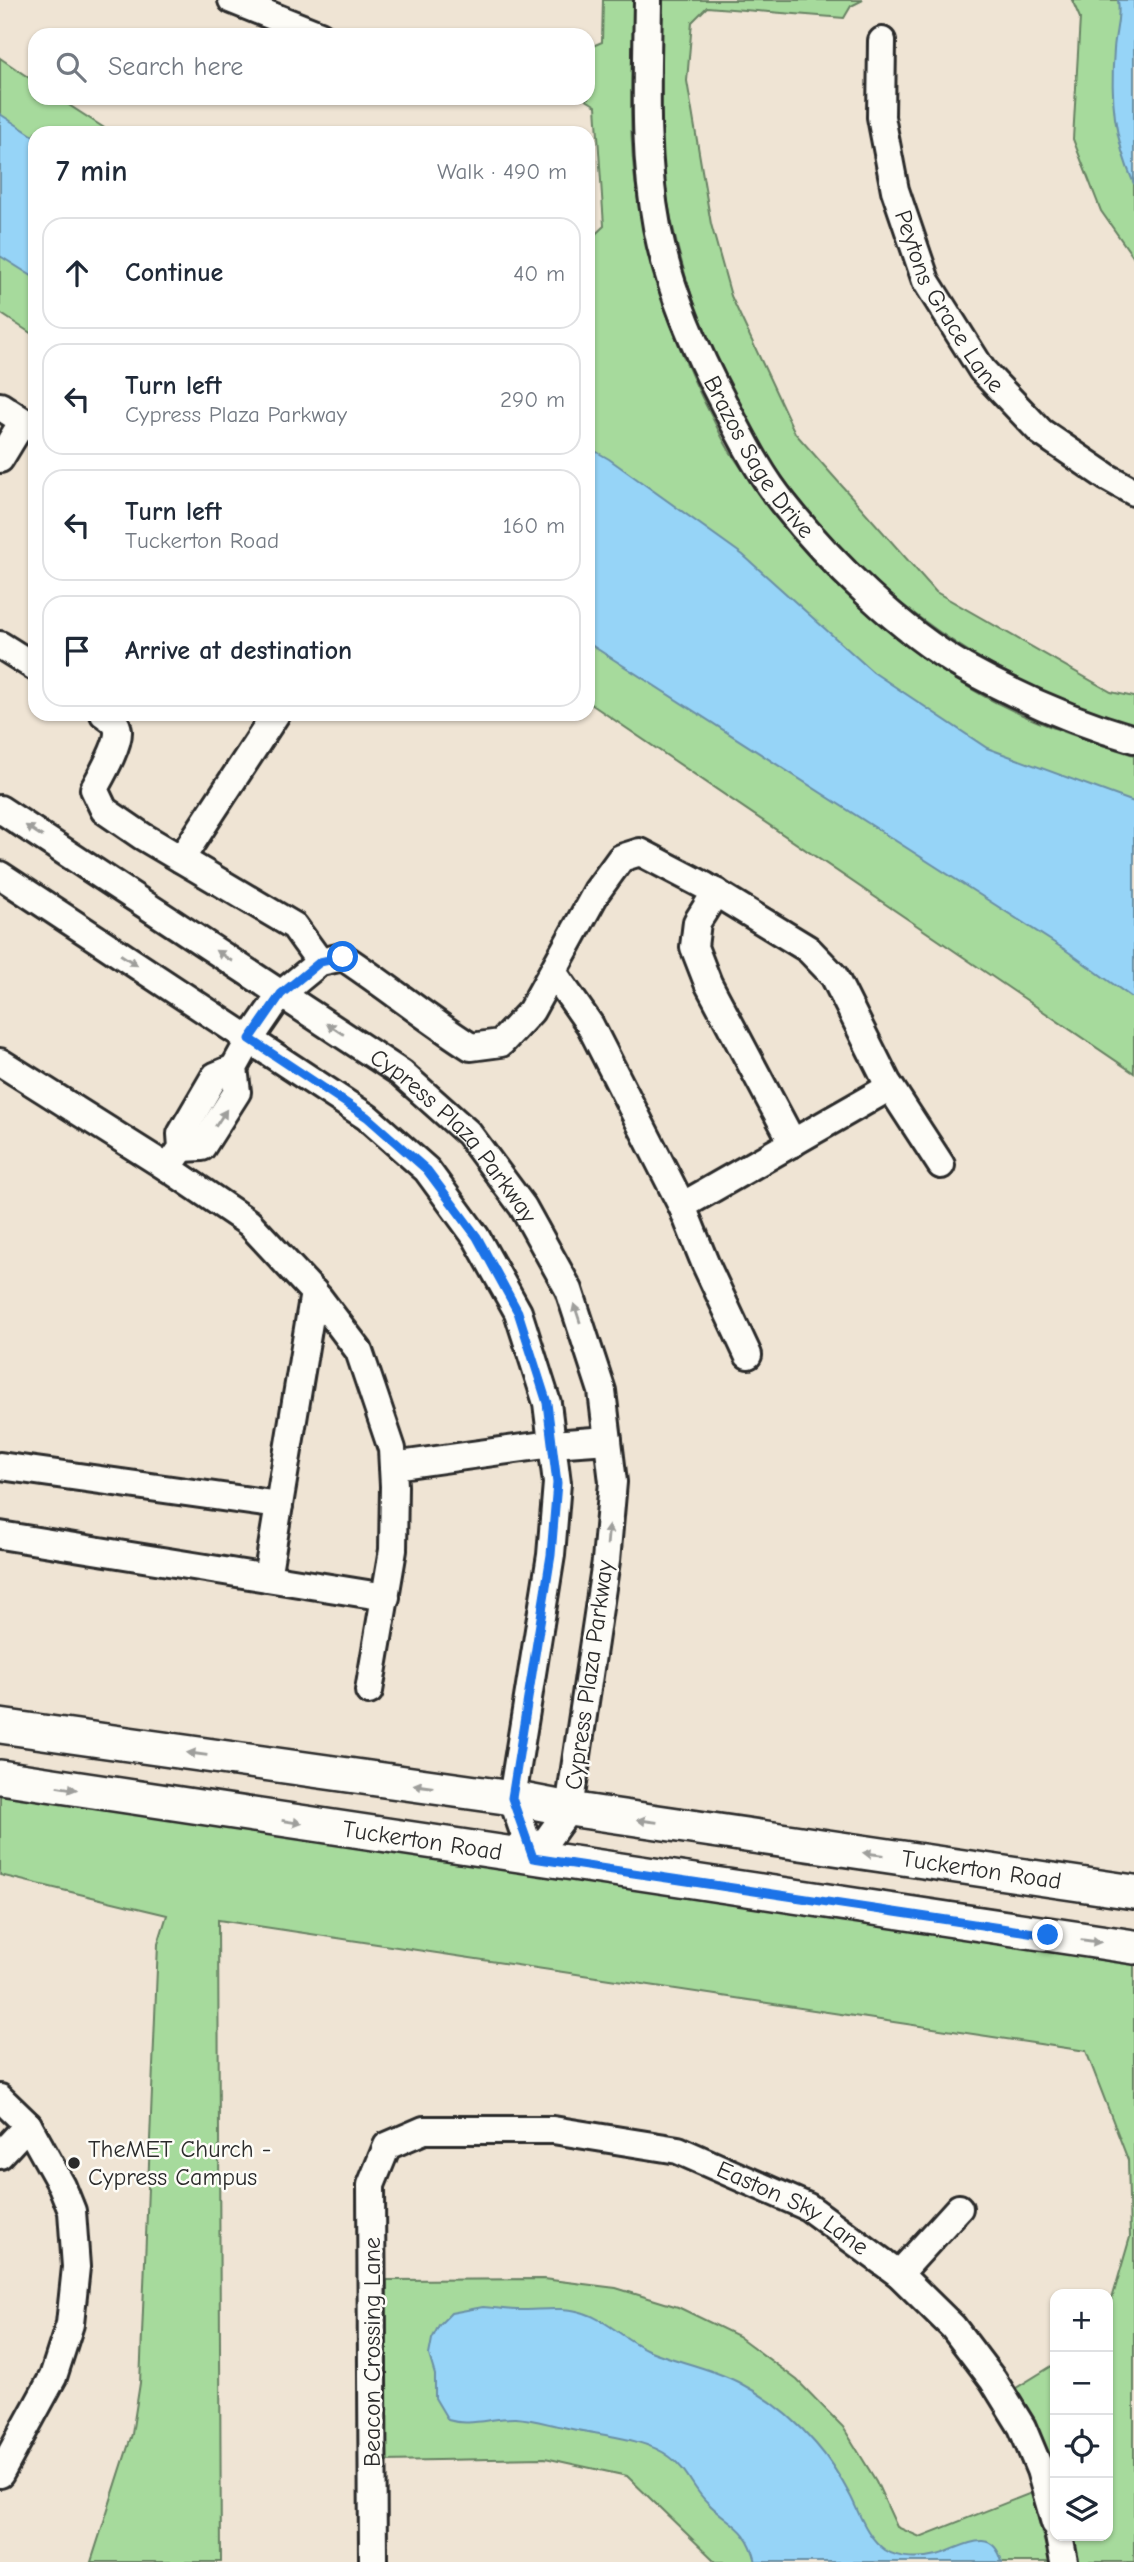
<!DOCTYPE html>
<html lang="en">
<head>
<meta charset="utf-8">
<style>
	body { margin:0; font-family:"Comic Neue",sans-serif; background:#f2f2f3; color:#1f2937 }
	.controls { position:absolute; right:21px; bottom:21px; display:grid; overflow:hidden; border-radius:14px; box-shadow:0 2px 5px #0004 }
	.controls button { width:63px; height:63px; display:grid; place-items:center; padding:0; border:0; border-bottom:2px solid #e0e1e3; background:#fff; color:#1f2937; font:35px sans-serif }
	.stop { position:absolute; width:21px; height:21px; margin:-16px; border:5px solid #1a73e8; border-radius:50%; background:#fff }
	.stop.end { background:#1a73e8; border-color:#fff; box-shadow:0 2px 7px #0008 }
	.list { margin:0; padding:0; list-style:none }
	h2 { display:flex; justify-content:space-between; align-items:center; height:91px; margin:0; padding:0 28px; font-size:30px }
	h2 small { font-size:23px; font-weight:400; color:#747a83 }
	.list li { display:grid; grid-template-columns:46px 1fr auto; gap:21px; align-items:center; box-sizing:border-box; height:112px; margin:0 14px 14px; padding:0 14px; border:2px solid #e0e1e3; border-radius:21px }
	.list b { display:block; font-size:26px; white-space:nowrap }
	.list p { margin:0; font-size:23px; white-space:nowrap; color:#747a83 }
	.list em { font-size:23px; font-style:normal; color:#747a83 }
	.icon { flex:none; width:38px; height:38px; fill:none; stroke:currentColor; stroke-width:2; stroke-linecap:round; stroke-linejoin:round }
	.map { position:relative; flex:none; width:1134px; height:2562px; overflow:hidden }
	.search { position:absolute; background:#fff; box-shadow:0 2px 5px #0004; left:28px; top:28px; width:567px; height:77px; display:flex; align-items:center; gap:18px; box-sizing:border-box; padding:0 24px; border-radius:21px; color:#747a83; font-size:26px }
	.panel { position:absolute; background:#fff; box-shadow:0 2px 5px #0004; left:28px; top:126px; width:567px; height:595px; border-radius:21px }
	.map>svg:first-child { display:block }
	.green { fill:#a6da9c; stroke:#688264; stroke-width:2 }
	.water { fill:#96d4f7; stroke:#6b90a5; stroke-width:2 }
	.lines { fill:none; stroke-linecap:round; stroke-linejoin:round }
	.minor-casing { stroke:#2b2b2b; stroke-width:32 }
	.major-casing { stroke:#2b2b2b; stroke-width:38 }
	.minor { stroke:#fdfcf7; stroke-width:26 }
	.major { stroke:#fdfcf7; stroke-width:33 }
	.oneway { fill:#9e9e9b }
	.route { stroke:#1a73e8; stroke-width:9 }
	.poi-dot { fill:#2b2b2b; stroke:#fdfcf7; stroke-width:2.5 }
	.labels { text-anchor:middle; stroke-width:5; stroke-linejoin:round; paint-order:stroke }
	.street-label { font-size:24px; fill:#2b2b2b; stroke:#fdfcf7 }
	.poi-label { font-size:24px; fill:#2b2b2b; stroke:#fdfcf7; text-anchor:start }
</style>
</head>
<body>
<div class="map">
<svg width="1134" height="2562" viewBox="0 0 1134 2562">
	<rect width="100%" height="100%" fill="#efe4d4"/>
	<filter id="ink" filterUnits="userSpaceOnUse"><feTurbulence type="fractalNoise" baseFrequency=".0143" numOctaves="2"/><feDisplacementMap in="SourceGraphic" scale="14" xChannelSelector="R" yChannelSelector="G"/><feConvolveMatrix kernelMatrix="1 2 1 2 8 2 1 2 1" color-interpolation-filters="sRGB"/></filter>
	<g filter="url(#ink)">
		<g class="green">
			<path d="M 603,0 L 634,0 C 632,65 627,130 637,195 C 650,273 676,349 713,419 C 719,431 725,445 733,456 C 794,549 876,633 973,690 C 1022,719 1080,739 1134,755 L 1134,1073 L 588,702 L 588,241 L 604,226 L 596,106 L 583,98 L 588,98 L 588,48 L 602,42 Z"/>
			<path d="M 663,0 L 863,0 L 851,6 L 844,18 L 707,7 L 692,22 L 687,81 L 711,224 L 731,296 L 795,433 L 936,592 L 1111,692 L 1134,697 L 1134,726 C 877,647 705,444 664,180 C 655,121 661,59 663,0 Z"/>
			<polygon points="1072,0 1134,0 1134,258 1101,211 1073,139 1080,18"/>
			<polygon points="0,58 35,82 35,98 58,98 112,133 35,133 35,336 0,313"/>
			<polygon points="0,1794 1134,1963 1134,2562 1079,2562 1072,2536 1108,2536 1108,2313 1130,2237 1128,2160 1086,2051 218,1920 221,2562 91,2562 132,2434 140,2383 158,1944 167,1915 0,1875"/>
			<polygon points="543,2279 616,2288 678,2307 738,2336 797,2380 843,2427 876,2481 897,2527 920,2537 1031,2493 1050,2562 716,2562 627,2476 545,2458 386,2461 387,2280"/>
			<polygon points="1055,2364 1055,2482 1013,2390"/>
		</g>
		<g class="water">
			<path d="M 1118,0 L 1134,0 L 1134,184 C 1114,139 1110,98 1114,49 C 1115,32 1121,17 1118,0 Z"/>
			<polygon points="0,114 35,137 35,278 0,256"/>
			<polygon points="588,447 609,459 743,555 873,672 987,748 1134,802 1134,999 1067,951 588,643"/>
			<path d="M 483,2307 C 496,2308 508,2310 520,2310 C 542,2310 563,2306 584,2313 C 607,2320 625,2340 648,2350 C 677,2362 709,2367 738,2382 C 767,2397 795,2419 816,2444 C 830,2460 841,2478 851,2497 C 860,2515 867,2537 885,2550 C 899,2559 921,2559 937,2555 C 960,2549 992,2523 1002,2562 L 756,2562 C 747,2525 730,2526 707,2502 C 693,2489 687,2469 670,2457 C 644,2437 595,2435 563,2427 C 548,2424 532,2419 516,2418 C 493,2417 470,2427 448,2420 L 435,2398 L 435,2375 L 429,2355 L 432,2339 L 439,2325 L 451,2313 Z"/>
		</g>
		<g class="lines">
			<defs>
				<g id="minor">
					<polyline points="232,0 320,35"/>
					<path id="s1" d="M 648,0 C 647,76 643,152 657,227 C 669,290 695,349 724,404 C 742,438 760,475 784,504 C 829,561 901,631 964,667 C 1018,697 1075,722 1134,739"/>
					<path id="s2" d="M 882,41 L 881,117 L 895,190 L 926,281 L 982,370 L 1041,432 L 1107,477 L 1134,492"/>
					<polyline points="0,406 23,421"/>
					<polyline points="0,459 23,421 35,429"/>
					<polyline points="0,645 35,667"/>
					<path d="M 104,714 C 111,719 117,722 118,731 C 119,745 101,776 94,789 L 104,810 L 142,836 L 294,926 L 320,962"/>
					<path id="s3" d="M 0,809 L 401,1073 L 468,1133 L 523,1207 L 569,1290 L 602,1391 L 613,1482 L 606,1561 L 569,1809 L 533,1859"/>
					<polyline points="181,859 276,714"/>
					<polyline points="0,875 367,1117 427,1170 476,1237 518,1312 547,1403 557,1483 551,1555 512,1798 533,1859"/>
					<polyline points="716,892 697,922 694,947 708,983 793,1143"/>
					<polyline points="553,972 590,1025 682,1206 705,1263 748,1355"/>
					<polyline points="0,1062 168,1168 182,1148 181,1134 215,1076 234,1068"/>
					<path d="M 182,1148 L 202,1147 L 237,1092 L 234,1068 L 250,1039 L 281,994 L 320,962 L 343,957 C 387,986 427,1019 471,1047 L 501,1043 L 531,1011 L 597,891 L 621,858 L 640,852 L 705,886 L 808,949 L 834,976 L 887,1082 L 941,1165"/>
					<polyline points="168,1168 249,1223 319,1298 359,1351 392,1449 394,1486 393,1550 369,1691"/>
					<polyline points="682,1206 890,1087"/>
					<polyline points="0,1466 279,1505"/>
					<polyline points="393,1466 552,1444 608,1440"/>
					<polyline points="0,1535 386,1597"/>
					<polyline points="267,1578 314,1292"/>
					<polyline points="0,2098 28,2125 62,2186 72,2211 76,2267 70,2324 53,2377 0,2474"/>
					<polyline points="0,2155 28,2125"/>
					<polyline points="899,2274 959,2208"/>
					<polyline points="1059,2536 1064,2562"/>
					<path id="s4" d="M 373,2562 L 371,2185 L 387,2146 L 424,2130 L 553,2130 L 678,2150 L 808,2207 L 899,2274 L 953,2327 L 993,2380 L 1022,2427 L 1040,2470 L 1055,2523"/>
				</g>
				<g id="major">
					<path id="s5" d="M 0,1726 L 512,1798 L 569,1809 L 1134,1892"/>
					<path id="s6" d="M 0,1777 L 1134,1947"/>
				</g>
			</defs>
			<use href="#minor" class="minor-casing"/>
			<use href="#major" class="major-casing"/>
			<use href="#minor" class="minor"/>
			<use href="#major" class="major"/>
		</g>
		<defs><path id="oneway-solid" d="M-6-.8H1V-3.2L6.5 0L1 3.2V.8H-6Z" transform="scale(1.75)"/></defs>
		<g class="oneway">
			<use href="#oneway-solid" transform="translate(34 831) rotate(-147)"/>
			<use href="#oneway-solid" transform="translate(224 956) rotate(-147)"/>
			<use href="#oneway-solid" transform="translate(129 960) rotate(33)"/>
			<use href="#oneway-solid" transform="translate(335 1029) rotate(-147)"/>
			<use href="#oneway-solid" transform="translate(221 1118) rotate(-57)"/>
			<use href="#oneway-solid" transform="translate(577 1313) rotate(-108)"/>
			<use href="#oneway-solid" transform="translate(608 1535) rotate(-85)"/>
			<use href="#oneway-solid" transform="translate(197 1754) rotate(-172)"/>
			<use href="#oneway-solid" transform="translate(423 1786) rotate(-172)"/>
			<use href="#oneway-solid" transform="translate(67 1788) rotate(9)"/>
			<use href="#oneway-solid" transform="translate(647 1821) rotate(-172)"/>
			<use href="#oneway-solid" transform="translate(292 1822) rotate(9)"/>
			<use href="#oneway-solid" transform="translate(873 1854) rotate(-172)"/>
			<use href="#oneway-solid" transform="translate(1091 1941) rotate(8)"/>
		</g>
	</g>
	<g class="lines" filter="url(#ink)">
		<polyline class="route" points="343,957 320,962 281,994 250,1039 367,1117 427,1170 477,1237 518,1312 547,1403 557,1483 551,1555 512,1798 533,1858 1048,1935"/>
	</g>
	<circle class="poi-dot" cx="74" cy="2163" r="7"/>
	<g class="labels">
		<g class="street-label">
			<text dy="8" stroke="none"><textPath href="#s2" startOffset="275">Peytons Grace Lane</textPath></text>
			<text dy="8" stroke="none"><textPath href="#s1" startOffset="481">Brazos Sage Drive</textPath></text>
			<text dy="8" stroke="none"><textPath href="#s3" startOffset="562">Cypress Plaza Parkway</textPath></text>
			<text transform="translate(589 1675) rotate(-82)" y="8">Cypress Plaza Parkway</text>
			<text dy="8" stroke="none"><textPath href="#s6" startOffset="427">Tuckerton Road</textPath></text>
			<text dy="8" stroke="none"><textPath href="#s5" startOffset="992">Tuckerton Road</textPath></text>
			<text dy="8" stroke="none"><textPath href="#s4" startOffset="844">Easton Sky Lane</textPath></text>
			<text transform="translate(372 2352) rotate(-90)" y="8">Beacon Crossing Lane</text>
		</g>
		<g class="poi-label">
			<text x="88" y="2157">TheMET Church -<tspan x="88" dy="28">Cypress Campus</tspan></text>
		</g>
	</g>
</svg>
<div class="controls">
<button>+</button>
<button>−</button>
<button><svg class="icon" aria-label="locate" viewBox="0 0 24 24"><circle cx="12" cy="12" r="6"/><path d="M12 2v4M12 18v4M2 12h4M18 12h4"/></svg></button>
<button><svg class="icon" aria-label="layers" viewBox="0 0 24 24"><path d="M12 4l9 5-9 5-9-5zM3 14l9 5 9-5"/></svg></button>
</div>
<div class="stop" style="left:343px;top:957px"></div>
<div class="stop end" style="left:1048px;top:1935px"></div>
<div class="search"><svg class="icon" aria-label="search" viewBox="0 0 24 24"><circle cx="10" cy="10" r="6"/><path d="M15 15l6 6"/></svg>Search here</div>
<section class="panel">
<h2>7 min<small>Walk · 490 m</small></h2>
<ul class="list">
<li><svg class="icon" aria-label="ahead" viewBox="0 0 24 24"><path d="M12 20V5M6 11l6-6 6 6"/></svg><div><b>Continue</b></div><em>40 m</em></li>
<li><svg class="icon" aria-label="left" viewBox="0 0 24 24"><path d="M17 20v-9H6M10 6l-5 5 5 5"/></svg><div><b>Turn left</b><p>Cypress Plaza Parkway</p></div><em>290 m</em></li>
<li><svg class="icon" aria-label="left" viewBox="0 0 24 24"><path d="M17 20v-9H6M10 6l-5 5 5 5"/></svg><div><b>Turn left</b><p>Tuckerton Road</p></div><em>160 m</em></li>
<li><svg class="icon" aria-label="arrive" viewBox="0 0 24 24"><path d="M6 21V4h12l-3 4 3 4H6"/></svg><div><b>Arrive at destination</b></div></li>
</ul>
</section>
</div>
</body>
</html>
